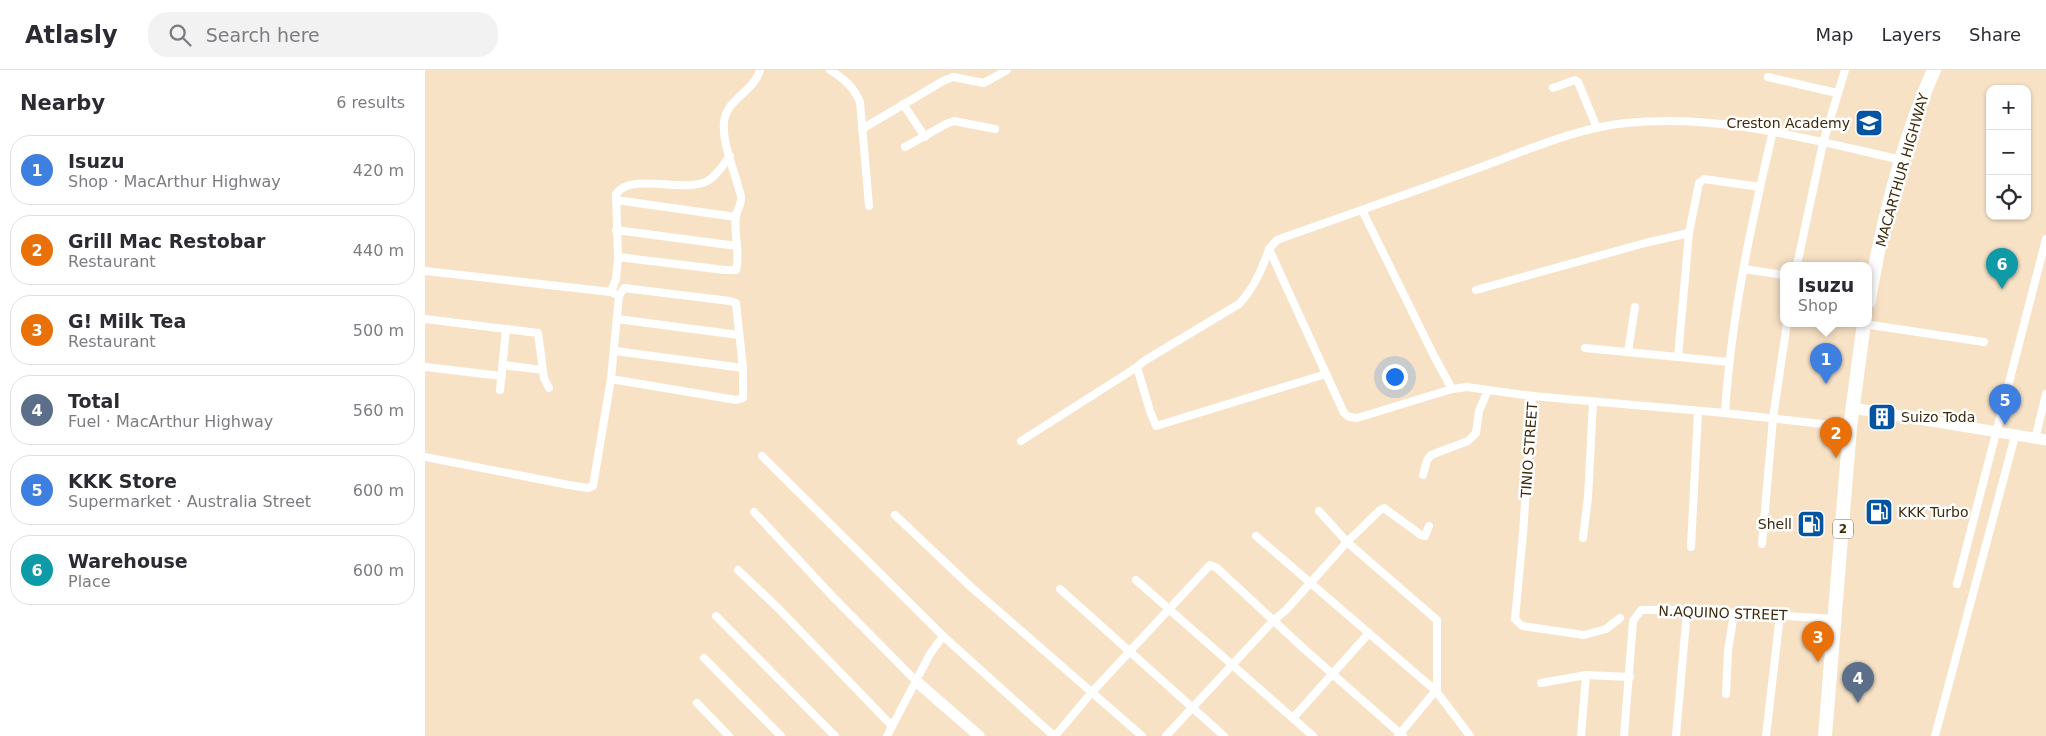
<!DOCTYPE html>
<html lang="en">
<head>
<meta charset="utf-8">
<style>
	body { margin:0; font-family:"DejaVu Sans",sans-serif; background:#f2f2f3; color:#2b2b33 }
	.controls { position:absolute; right:15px; top:15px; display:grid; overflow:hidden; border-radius:10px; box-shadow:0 1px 4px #0004 }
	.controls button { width:45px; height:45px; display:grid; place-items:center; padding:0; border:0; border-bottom:1px solid #e1e1e2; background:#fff; color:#2b2b33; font:25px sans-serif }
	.you { position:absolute; left:969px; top:306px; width:18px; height:18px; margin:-12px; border:4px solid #fff; border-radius:50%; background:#1a73e8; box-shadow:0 0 0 8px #1a73e833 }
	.badge { display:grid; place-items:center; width:32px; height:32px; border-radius:50%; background:#db2777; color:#fff; font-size:16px; font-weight:700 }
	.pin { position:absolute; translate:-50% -41px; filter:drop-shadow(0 1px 2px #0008) }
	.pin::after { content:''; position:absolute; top:26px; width:18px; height:15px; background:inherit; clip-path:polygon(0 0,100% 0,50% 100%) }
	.popup { position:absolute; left:1355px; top:192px; width:92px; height:65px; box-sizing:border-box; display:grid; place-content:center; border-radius:10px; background:#fff; filter:drop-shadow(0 1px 4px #0005); font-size:16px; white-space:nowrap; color:#7c7c81 }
	.popup b { font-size:19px; color:#2b2b33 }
	.popup::after { content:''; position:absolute; left:50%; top:100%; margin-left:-10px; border:10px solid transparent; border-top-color:#fff }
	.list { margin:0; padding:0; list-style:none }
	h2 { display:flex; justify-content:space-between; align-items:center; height:65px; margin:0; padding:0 20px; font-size:21px }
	h2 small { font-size:16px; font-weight:400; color:#7c7c81 }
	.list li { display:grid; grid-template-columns:32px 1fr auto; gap:15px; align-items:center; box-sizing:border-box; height:70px; margin:0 10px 10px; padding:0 10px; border:1px solid #e1e1e2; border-radius:20px }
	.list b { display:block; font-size:19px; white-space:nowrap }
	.list p { margin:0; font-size:16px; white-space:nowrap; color:#7c7c81 }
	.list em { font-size:16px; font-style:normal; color:#7c7c81 }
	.icon { flex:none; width:28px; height:28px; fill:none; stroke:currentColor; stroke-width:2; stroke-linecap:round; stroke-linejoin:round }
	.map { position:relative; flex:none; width:1621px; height:666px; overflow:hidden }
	header { display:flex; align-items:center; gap:30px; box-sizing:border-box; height:70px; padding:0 25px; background:#fff; border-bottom:1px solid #e1e1e2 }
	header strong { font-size:24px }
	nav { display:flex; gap:28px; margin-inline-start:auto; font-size:18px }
	.search { width:350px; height:45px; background:#f2f2f3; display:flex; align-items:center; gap:12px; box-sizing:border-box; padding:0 18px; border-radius:20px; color:#7c7c81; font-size:19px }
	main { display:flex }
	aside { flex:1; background:#fff }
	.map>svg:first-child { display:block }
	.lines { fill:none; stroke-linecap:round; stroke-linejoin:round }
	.street { stroke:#fff; stroke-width:8 }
	.secondary { stroke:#fff; stroke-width:11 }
	.highway { stroke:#fff; stroke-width:14 }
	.labels { text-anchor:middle; stroke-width:5; stroke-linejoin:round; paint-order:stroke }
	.shield { fill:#fff; stroke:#786a54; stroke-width:1 }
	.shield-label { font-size:12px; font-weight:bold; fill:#3e2a0a }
	.poi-label { font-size:14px; fill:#3e2a0a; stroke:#fff; text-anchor:end }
	.street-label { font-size:14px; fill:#3e2a0a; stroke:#fff }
</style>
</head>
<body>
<header>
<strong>Atlasly</strong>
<div class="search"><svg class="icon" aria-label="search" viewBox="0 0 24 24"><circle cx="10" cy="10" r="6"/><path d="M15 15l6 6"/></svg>Search here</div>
<nav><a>Map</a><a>Layers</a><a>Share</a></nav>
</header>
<main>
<aside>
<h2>Nearby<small>6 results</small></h2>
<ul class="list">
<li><span class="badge" style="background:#3f7fe0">1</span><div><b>Isuzu</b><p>Shop · MacArthur Highway</p></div><em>420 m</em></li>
<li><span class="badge" style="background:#e8710a">2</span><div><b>Grill Mac Restobar</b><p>Restaurant</p></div><em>440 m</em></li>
<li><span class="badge" style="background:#e8710a">3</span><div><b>G! Milk Tea</b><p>Restaurant</p></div><em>500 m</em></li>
<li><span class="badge" style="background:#5c6f8a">4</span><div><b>Total</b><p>Fuel · MacArthur Highway</p></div><em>560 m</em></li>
<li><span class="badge" style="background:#3f7fe0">5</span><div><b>KKK Store</b><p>Supermarket · Australia Street</p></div><em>600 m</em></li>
<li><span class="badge" style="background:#0f9aa8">6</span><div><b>Warehouse</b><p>Place</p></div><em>600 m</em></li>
</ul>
</aside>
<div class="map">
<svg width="1621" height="666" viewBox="0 0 1621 666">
	<rect width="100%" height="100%" fill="#f7e2c6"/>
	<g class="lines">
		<g class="street">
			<path d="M 405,0 C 419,9 428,16 435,32 L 444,136"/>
			<polyline points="1343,7 1412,23"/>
			<polyline points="1128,18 1150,10 1153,12 1172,58"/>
			<polyline points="478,34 500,67"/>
			<polyline points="437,59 518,11 528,7 559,13 582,0"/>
			<polyline points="480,77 521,54 529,51 570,59"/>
			<path d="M 305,86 C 299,94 293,104 284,110 C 261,125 206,101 191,124 L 193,187 L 300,200 L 311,200 C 316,183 308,163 311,146 C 312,140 317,133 316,127 C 316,124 314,120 313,116 C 308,96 297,73 299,52 C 301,29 329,22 335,0"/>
			<polyline points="191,130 311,147"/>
			<polyline points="937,140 1009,286 1027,319"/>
			<polyline points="191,160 312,176"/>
			<path d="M 844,179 C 837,199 829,218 814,234 L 719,291 L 712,297 L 725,341 L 731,356 L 901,304"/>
			<polyline points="1372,195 1398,73 1420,0"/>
			<polyline points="1319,199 1358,205"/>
			<polyline points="0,201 186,222 194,226"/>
			<polygon points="199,218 305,231 311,233 318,298 318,328 311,330 186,309 194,226"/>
			<polyline points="1051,220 1220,173 1264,163"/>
			<polyline points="186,222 191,209 193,187"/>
			<polyline points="0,249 113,263 119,308 124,318"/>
			<polyline points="192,249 314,265"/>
			<polyline points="1439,254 1559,272"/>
			<polyline points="1160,278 1253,287"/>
			<polyline points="190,281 318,298"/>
			<polyline points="1203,282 1210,237"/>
			<polyline points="1303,292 1253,287 1264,163 1274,113 1279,109 1335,117"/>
			<polyline points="78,295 118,300"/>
			<polyline points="0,297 77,306"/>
			<polyline points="75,320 81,259"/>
			<path d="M 1107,326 L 1042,317 L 1027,319 L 932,348 L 924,347 L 919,343 L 844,179 L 852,170 L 860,167 C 925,144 991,121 1056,97 C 1103,80 1151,58 1201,53 C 1295,43 1386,70 1477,90"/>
			<path d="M 1300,343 C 1306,248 1326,154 1348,61"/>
			<polyline points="1610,369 1621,324"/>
			<polyline points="596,371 712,297"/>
			<polyline points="337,386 518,566 629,666"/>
			<polyline points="0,387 144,415 163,418 168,416 186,309"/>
			<polyline points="998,405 1002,390 1006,385 1043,371 1051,363 1054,341 1063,320"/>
			<polyline points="894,441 922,472 1012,550 1012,619 973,666"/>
			<polyline points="329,442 410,529 492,612"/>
			<polyline points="470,445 546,517 717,666"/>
			<polyline points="831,466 1011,621 1045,666"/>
			<polyline points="1158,468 1163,427 1168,332"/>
			<polyline points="1337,474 1348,348 1362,253"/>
			<polyline points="1266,477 1273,341"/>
			<polyline points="313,500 353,538 467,656"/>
			<polyline points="711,510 888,666"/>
			<polyline points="1532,514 1621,169"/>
			<polyline points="635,519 799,666"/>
			<polyline points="291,546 410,666"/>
			<polyline points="1195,548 1181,559 1159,565 1097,556 1090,549 1098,464 1107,326 1300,343 1425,357"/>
			<polyline points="279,588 356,666"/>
			<polyline points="1116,613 1161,605 1205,607"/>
			<polyline points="1301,624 1303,581 1309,543"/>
			<polyline points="272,633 304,666"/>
			<polyline points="868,648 944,563"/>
			<polyline points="462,666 505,584 518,566"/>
			<polyline points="630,666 667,622 785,495 792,498 878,578 978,666"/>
			<polyline points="741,666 848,551 861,540 922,472 955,440 959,438 996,465 1000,466 1004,456"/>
			<polyline points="1156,666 1161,605"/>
			<polyline points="1199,666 1208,551 1216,540 1262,540 1410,549"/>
			<polyline points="1251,666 1262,540"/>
			<polyline points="1341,666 1355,545"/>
			<polyline points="1510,666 1590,366"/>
		</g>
		<g class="secondary">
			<polyline points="1427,338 1621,370"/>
			<polyline points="492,612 554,666"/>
		</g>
		<g class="highway">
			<path d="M 1444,231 C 1456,156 1478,69 1509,0"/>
			<polyline points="1400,666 1425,357 1439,253"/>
		</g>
	</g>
	<defs>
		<symbol id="school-square" viewBox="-11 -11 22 22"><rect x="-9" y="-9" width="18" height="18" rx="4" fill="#0454a2" stroke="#fff"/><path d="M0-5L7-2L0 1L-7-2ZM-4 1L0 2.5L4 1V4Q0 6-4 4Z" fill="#fff"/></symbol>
		<symbol id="building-square" viewBox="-11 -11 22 22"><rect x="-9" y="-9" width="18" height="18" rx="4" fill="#0454a2" stroke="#fff"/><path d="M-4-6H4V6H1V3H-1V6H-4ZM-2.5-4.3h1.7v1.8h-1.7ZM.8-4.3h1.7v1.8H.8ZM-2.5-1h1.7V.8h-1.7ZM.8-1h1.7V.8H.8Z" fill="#fff"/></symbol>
		<symbol id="fuel-square" viewBox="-11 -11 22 22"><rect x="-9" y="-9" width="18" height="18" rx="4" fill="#0454a2" stroke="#fff"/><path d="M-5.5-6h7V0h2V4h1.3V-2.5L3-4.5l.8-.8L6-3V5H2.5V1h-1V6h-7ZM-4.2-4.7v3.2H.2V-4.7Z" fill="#fff"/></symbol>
	</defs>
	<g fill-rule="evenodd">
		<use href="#school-square" x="1428" y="37" width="32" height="32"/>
		<use href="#building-square" x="1441" y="331" width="32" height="32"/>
		<use href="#fuel-square" x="1438" y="426" width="32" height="32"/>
		<use href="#fuel-square" x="1370" y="438" width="32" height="32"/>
	</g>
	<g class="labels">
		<rect class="shield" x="1408" y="449.5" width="20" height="19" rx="4"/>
		<g class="shield-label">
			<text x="1418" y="463">2</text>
		</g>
		<g class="poi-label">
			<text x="1425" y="58">Creston Academy</text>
			<text x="1476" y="352" text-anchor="start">Suizo Toda</text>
			<text x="1473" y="447" text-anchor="start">KKK Turbo</text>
			<text x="1367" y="459">Shell</text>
		</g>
		<g class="street-label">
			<text transform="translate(1477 100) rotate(-74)" y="5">MACARTHUR HIGHWAY</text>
			<text transform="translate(1104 380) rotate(-86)" y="5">TINIO STREET</text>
			<text transform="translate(1298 543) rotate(2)" y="5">N.AQUINO STREET</text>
		</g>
	</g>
</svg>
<div class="controls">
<button>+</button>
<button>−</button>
<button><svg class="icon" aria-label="locate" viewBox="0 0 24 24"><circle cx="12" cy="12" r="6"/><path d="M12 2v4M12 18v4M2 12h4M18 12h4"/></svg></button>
</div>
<div class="you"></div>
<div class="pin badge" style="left:1401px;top:314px;background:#3f7fe0">1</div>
<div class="popup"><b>Isuzu</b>Shop</div>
<div class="pin badge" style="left:1411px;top:388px;background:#e8710a">2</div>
<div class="pin badge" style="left:1393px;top:592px;background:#e8710a">3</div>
<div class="pin badge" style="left:1433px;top:633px;background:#5c6f8a">4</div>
<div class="pin badge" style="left:1580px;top:355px;background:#3f7fe0">5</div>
<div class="pin badge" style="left:1577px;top:219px;background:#0f9aa8">6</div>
</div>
</main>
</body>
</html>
